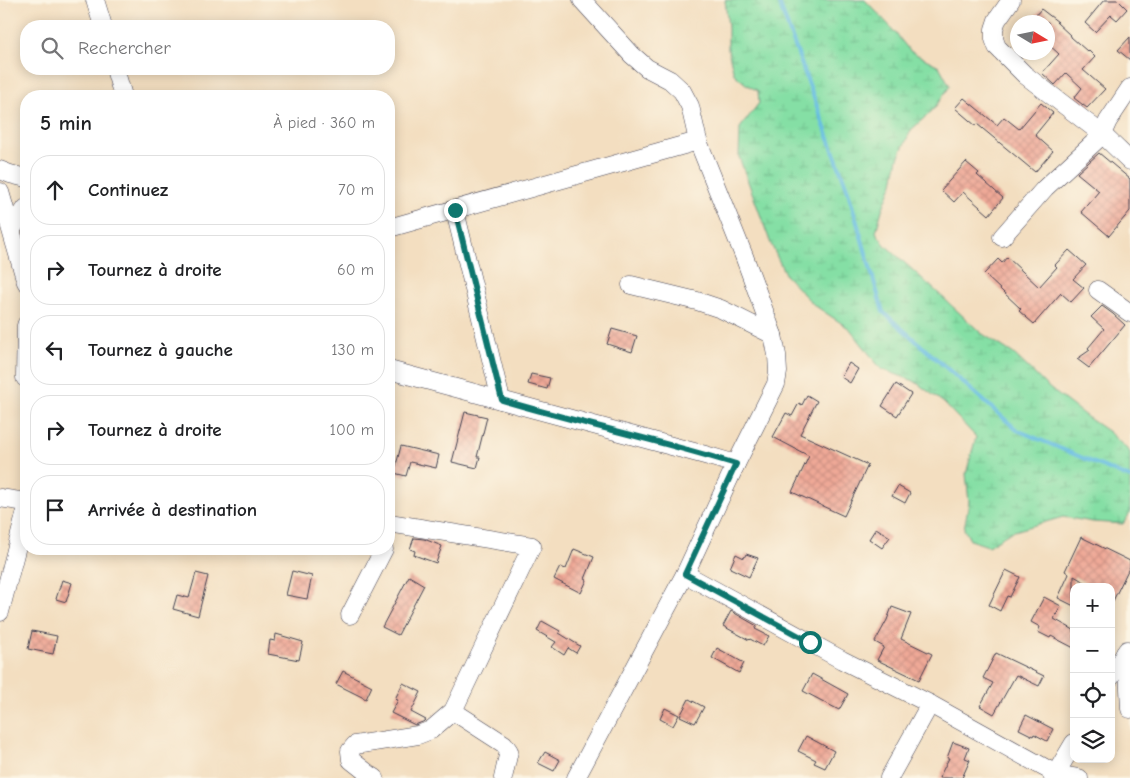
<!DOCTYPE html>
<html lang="fr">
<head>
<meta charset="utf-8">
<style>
	body { margin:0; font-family:"Comic Neue",sans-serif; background:#f2f2f2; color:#202124 }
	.controls { position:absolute; right:15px; bottom:15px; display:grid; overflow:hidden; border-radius:10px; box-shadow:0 2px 12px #0003 }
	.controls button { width:45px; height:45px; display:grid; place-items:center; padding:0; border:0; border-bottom:1px solid #e0e0e0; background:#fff; color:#202124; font:25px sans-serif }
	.compass { position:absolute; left:1010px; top:15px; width:45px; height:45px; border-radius:50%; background:#fff; box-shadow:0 2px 12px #0003; rotate:100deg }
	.stop { position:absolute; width:15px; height:15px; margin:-11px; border:4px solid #0f766e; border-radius:50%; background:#fff }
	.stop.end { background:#0f766e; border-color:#fff; box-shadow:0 1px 5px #0008 }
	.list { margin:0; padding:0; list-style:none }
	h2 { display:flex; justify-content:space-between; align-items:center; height:65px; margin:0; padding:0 20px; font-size:21px }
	h2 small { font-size:16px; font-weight:400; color:#757577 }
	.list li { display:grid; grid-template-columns:32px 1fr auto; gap:15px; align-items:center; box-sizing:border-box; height:70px; margin:0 10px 10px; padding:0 10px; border:1px solid #e0e0e0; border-radius:20px }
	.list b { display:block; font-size:19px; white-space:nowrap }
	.list em { font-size:16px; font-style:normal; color:#757577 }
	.icon { flex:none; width:28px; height:28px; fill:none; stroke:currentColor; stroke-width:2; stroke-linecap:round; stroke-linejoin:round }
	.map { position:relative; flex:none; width:1130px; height:778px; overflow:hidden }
	.search { position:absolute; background:#fff; box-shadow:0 2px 12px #0003; left:20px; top:20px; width:375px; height:55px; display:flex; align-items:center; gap:12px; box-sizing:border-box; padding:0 18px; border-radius:20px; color:#757577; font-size:19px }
	.panel { position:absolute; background:#fff; box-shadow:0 2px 12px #0003; left:20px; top:90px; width:375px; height:465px; border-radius:20px }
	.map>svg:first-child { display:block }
	.wetland { fill:url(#wetland-marsh); stroke:#548070 }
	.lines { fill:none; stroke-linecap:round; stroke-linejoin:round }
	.stream { stroke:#66bee3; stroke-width:4 }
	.building { fill:url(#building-cross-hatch) }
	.minor-casing { stroke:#413e4f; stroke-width:19 }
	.minor { stroke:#fff; stroke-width:18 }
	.route { stroke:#0f766e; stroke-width:6 }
</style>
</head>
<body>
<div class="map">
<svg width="1130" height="778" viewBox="0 0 1130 778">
	<defs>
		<pattern id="wetland-marsh" width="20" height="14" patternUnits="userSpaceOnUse" patternTransform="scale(1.25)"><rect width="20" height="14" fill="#85dfa5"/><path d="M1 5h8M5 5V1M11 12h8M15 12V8" fill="none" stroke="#73bf8f"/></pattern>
		<pattern id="building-cross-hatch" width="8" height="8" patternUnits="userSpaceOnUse" patternTransform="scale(1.25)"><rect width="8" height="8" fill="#efa997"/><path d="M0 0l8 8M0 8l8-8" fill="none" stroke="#cd9183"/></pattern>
	</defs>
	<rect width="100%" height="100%" fill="#fcf5e5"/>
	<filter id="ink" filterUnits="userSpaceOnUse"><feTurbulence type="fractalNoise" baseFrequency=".02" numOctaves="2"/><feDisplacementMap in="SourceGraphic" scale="10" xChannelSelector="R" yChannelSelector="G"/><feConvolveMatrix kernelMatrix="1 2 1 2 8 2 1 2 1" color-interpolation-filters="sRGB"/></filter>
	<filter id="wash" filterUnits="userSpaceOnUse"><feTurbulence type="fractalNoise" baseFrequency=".0096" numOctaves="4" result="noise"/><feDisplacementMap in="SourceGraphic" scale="20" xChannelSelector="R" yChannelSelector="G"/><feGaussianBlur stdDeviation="1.12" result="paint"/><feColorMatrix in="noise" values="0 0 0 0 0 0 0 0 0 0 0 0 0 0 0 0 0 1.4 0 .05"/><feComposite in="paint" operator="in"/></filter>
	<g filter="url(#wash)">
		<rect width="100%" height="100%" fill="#f3dec0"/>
		<polygon class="wetland" points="725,0 865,0 888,24 910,51 939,66 950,86 933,110 911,130 898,158 893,183 882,210 876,232 885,245 937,292 981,333 1014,354 1048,387 1087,417 1109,432 1130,452 1130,513 1123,524 1093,522 1063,517 1011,532 988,546 970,540 964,529 969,502 966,474 976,437 944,403 914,381 881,369 850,329 814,305 786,276 771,244 739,157 740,128 759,103 758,91 747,85 734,74 728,50 728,27"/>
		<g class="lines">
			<polyline class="stream" points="778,0 847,188 883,312 1017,430 1130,478"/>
		</g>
		<g id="blocks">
			<g class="building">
				<polygon points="1104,0 1118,0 1127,9 1117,20 1111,15 1095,32 1085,23"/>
				<polygon points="1041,9 1058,22 1056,22 1071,36 1071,37 1087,51 1088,50 1095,57 1083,70 1105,89 1087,108 1074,98 1082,88 1066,73 1055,85 1042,73 1059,54 1048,44 1048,22 1030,22"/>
				<polygon points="1130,37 1130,60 1118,50"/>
				<polygon points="964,98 997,125 1004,117 1019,129 1041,103 1053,113 1035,135 1053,151 1035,172 977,124 976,126 955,108"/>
				<polygon points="1099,153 1130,179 1130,211 1109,236 1081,212 1099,191 1077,173"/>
				<polygon points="966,162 979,173 977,175 1003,198 989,215 963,192 954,202 941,190"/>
				<polygon points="1069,250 1086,265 1073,279 1084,288 1071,302 1061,293 1034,324 1019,311 1021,309 984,274 998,259 1002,263 1007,257 1039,287 1057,267 1055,265"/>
				<polygon points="1102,306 1113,314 1125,325 1089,368 1077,359 1090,350 1088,348 1104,329 1091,317"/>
				<polygon points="612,329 637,336 632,352 607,344"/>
				<polygon points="849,363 858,369 850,383 841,377"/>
				<polygon points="531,374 550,378 547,389 528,384"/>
				<polygon points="896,384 911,394 897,416 882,406"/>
				<polygon points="807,395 817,401 800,434 868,465 844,516 792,492 809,456 773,437 786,413 792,416 799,403 802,405"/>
				<polygon points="465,412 487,417 477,457 480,457 477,468 452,462"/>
				<polygon points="401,446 439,455 436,468 410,462 406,476 394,473"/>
				<polygon points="898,486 910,493 905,503 892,496"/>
				<polygon points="876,528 890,537 882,548 869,539"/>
				<polygon points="1081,537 1130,561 1130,566 1111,605 1111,587 1093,587 1074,576 1074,606 1058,598 1069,574 1065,571"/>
				<polygon points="414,538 424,539 442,546 436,563 414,555 415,551 410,549"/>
				<polygon points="574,549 594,557 585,579 587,580 581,593 554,579 560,567 566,569"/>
				<polygon points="736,554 744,558 746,554 758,558 749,577 730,568"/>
				<polygon points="1006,570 1020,577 1010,597 1007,596 1000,611 989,605"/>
				<polygon points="292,571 312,576 307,599 286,595"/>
				<polygon points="196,573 208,576 198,616 173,609 177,595 189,598"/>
				<polygon points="409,576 424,585 398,635 382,627"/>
				<polygon points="62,580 72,583 66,602 56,599"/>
				<polygon points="1044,597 1061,606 1054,619 1074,630 1074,648 1051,636 1050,638 1038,632 1040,627 1031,622"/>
				<polygon points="892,607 911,614 901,639 932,654 919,680 877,660 884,647 875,642 887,620"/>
				<polygon points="731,611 757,626 755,629 769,636 763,646 750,639 749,640 723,626"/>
				<polygon points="542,621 560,631 559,633 580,646 576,653 568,648 564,655 552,647 556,642 537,631"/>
				<polygon points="32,631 57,636 53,654 28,649"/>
				<polygon points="276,634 303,642 299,660 268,654 270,640 275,641"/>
				<polygon points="717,648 744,663 739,673 712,658"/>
				<polygon points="996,653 1044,676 1039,686 1016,675 994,714 980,706 993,683 983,678"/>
				<polygon points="343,671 372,686 366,699 336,684"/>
				<polygon points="812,674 848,694 839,710 803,691"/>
				<polygon points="403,683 421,692 411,712 426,720 425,721 415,725 391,713 398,700 395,699"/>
				<polygon points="689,699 704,707 695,723 680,716"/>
				<polygon points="665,708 679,715 673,726 660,719"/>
				<polygon points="1026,715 1053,729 1047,741 1034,734 1033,736 1019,729"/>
				<polygon points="806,736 834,751 825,768 814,763 816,760 798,751"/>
				<polygon points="953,742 969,748 965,758 970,760 962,778 939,778 949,758 947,758"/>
				<polygon points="545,752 560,760 554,771 538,763"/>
			</g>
		</g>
	</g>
	<g filter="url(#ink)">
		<use href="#blocks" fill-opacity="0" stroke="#413e4f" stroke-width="1"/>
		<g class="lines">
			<defs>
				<g id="minor">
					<polyline points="95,0 103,26"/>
					<polyline points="115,69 123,96"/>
					<polyline points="1130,88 1108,121 1102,134 1130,161"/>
					<polyline points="0,170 10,174 26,178"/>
					<polyline points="0,192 26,282"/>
					<polyline points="455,211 501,400"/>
					<polyline points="389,228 698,141"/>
					<polyline points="12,229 26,208"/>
					<polyline points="1002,237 1045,188 1100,137 1102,134 1025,75 997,47 994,39 994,29 997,20 1011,0"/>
					<polyline points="631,285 697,301 721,309 773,335"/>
					<polyline points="1098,290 1130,313"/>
					<polyline points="389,370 705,455 736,464"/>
					<polyline points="25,378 26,325"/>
					<polyline points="0,498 26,502"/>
					<polyline points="685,574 842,660 930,704 1056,774 1079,778"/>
					<polyline points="0,612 26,511"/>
					<polyline points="350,615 384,549"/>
					<polyline points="1125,653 1128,668 1130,709"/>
					<polyline points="1111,677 1127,650"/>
					<polyline points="453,711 504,744 509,751 503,778"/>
					<polyline points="375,778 370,775 351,760 350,751 355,745 418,735 431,730 453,711 532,546 389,523"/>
					<polyline points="576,778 685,574 736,464 776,384 778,372 777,355 773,335 744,256 698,141 690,106 682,91 670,80 647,68 632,55 582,0"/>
					<polyline points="889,778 930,704"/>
					<polyline points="1053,778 1074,743"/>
				</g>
			</defs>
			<use href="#minor" class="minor-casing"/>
			<use href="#minor" class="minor"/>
		</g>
	</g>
	<g class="lines" filter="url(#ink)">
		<path class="route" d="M 455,210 L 502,400 C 579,423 659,440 736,464 L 685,574 L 810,642"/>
	</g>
</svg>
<div class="controls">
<button>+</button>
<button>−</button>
<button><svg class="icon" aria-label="locate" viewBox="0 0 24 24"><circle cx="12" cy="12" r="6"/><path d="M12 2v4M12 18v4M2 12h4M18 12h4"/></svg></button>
<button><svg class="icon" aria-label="layers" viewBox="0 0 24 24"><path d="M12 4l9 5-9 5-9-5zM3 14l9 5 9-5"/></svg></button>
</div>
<svg class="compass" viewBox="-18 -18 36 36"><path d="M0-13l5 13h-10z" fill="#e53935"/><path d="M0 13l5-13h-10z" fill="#757577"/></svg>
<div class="stop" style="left:810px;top:642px"></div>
<div class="stop end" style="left:455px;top:210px"></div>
<div class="search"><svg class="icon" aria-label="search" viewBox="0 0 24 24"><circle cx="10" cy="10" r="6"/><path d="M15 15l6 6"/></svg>Rechercher</div>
<section class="panel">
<h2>5 min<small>À pied · 360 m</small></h2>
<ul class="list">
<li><svg class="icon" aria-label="ahead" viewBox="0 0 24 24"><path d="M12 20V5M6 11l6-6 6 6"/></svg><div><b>Continuez</b></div><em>70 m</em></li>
<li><svg class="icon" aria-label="right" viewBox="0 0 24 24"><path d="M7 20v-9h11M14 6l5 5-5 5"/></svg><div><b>Tournez à droite</b></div><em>60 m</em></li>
<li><svg class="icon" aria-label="left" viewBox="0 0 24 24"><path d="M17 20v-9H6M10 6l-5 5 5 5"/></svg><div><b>Tournez à gauche</b></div><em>130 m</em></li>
<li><svg class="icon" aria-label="right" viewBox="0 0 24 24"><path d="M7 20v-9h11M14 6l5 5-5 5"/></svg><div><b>Tournez à droite</b></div><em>100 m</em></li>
<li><svg class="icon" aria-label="arrive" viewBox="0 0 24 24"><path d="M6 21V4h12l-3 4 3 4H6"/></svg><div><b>Arrivée à destination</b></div></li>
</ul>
</section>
</div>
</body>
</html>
